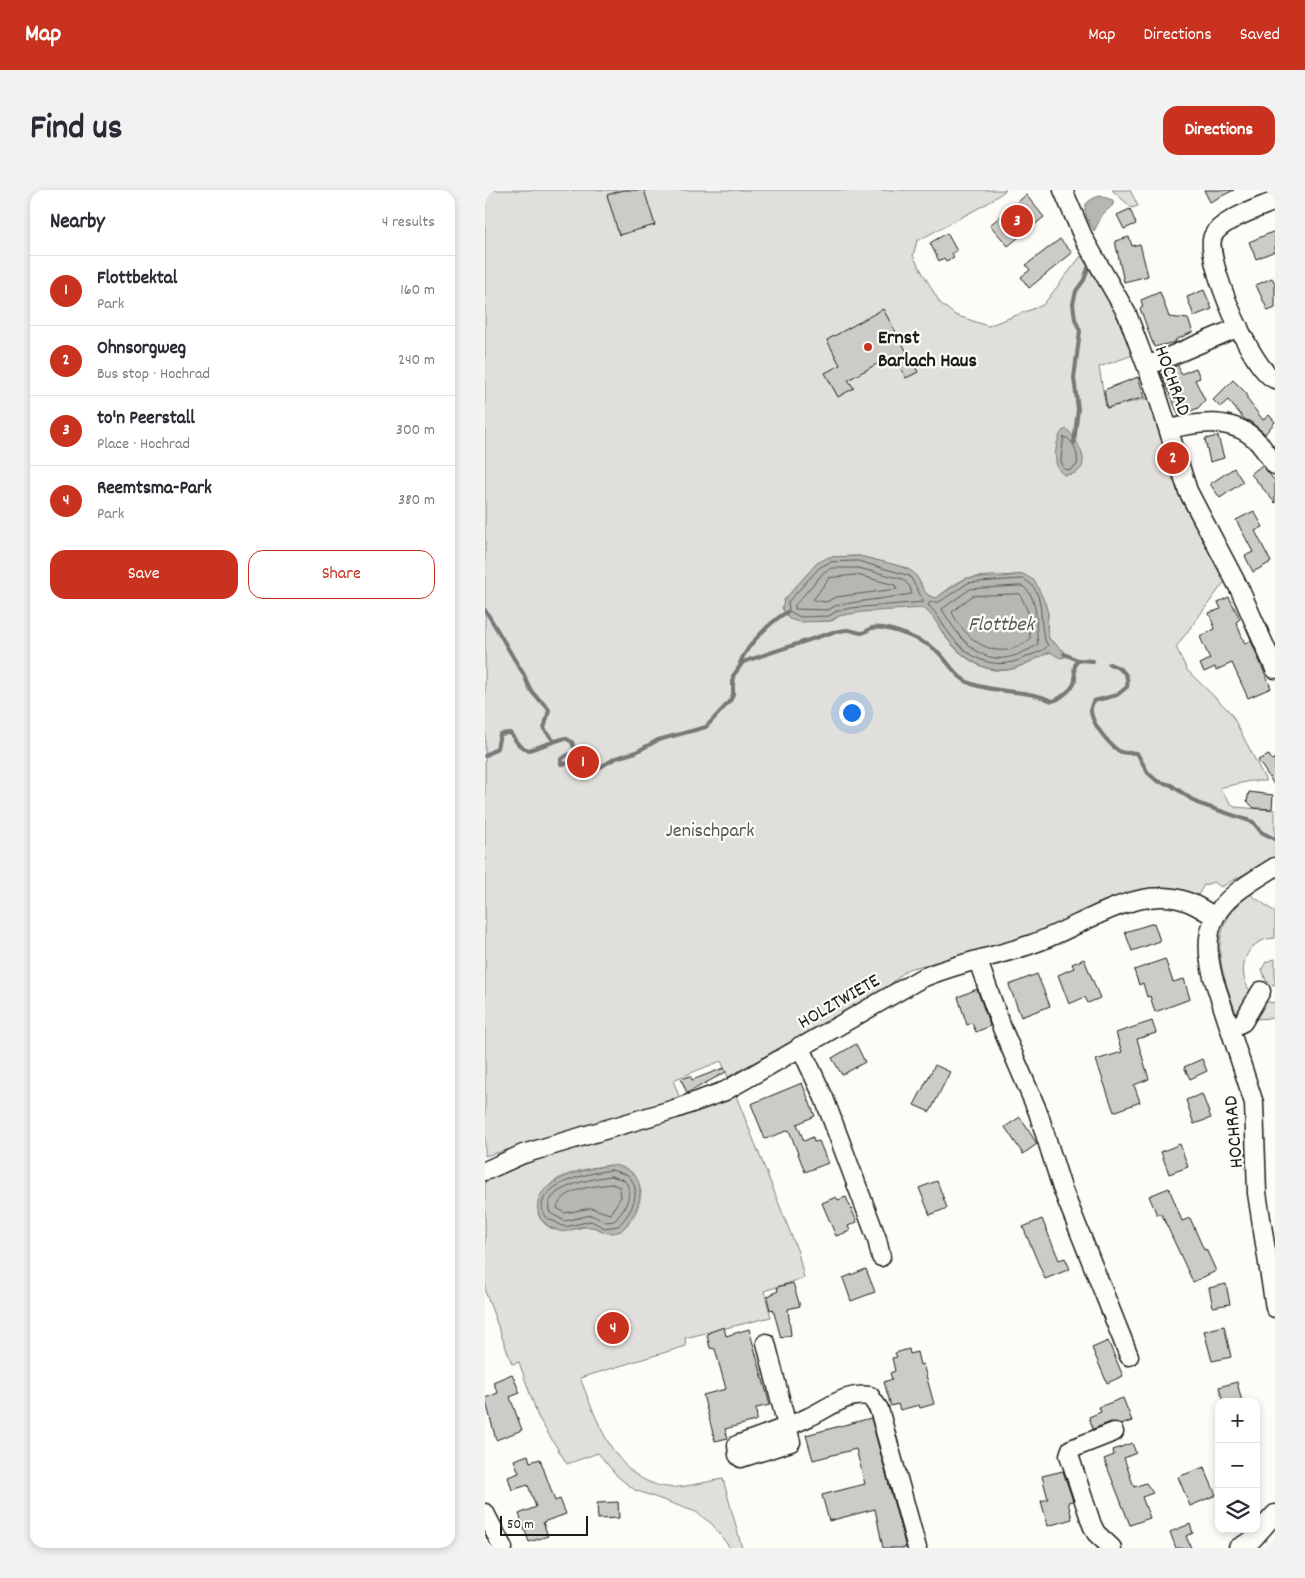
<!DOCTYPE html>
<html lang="en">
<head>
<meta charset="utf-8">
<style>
	body { margin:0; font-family:Dekko,sans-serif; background:#f2f2f3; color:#2b2b33 }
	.controls { position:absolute; right:15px; bottom:15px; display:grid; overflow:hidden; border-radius:10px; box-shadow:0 2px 8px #0003 }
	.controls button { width:45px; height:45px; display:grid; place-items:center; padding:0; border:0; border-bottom:1px solid #e1e1e2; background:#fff; color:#2b2b33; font:25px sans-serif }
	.scale { position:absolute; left:15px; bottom:12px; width:88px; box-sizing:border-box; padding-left:5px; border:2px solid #1c1c1c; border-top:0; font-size:14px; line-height:18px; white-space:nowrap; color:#1c1c1c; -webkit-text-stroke:4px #fdfcf7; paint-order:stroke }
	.you { position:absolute; left:366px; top:522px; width:18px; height:18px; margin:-12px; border:4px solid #fff; border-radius:50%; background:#1a73e8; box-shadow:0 0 0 8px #1a73e833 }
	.badge { display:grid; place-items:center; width:32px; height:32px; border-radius:50%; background:#c8321e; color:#fff; font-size:16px; font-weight:700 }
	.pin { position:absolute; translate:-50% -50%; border:2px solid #fff; box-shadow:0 1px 5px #0006 }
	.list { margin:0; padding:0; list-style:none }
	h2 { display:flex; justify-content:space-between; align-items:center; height:65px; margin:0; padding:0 20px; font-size:21px }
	h2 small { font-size:16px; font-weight:400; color:#7c7c81 }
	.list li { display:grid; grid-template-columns:32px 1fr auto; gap:15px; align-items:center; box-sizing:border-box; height:70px; padding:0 20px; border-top:1px solid #e1e1e2 }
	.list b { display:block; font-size:19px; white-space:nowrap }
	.list p { margin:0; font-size:16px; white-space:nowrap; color:#7c7c81 }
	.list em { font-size:16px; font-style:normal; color:#7c7c81 }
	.actions { display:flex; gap:10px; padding:15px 20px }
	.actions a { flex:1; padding:11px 0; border:1px solid #c8321e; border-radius:15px; text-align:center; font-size:18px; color:#c8321e }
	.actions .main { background:#c8321e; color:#fff }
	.icon { flex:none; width:28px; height:28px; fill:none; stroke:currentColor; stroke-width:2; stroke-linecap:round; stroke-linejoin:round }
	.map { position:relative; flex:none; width:790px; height:1358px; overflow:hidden; border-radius:15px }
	header { display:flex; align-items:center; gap:30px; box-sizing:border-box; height:70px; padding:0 25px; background:#c8321e; color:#fff }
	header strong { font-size:24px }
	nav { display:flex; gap:28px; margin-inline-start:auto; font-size:18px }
	.intro { display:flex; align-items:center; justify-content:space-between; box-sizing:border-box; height:120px; padding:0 30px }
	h1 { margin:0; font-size:35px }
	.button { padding:12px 22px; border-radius:15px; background:#c8321e; color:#fff; font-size:18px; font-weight:700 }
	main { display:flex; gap:30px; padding:0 30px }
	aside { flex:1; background:#fff; border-radius:15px; box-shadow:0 2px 8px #0003 }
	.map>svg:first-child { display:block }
	.green { fill:#e0dfdb; stroke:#7e7e7c; fill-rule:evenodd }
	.water { fill:#b7b6b2; stroke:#797876 }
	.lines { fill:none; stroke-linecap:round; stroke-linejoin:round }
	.shore { stroke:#5a5a58; stroke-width:1 }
	.stream { stroke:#797876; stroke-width:4 }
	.building { fill:#cccbc8; stroke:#1c1c1c }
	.minor-casing { stroke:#1c1c1c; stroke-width:21 }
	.minor { stroke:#fdfcf7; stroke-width:18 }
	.poi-dot { fill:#c8321e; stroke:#fdfcf7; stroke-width:2 }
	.labels { text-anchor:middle; stroke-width:4.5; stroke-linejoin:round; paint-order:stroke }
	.poi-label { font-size:20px; font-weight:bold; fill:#1c1c1c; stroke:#fdfcf7; text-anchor:start }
	.street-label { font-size:20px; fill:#1c1c1c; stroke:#fdfcf7 }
	.park-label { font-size:20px; fill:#575655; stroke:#fdfcf7 }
	.water-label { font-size:21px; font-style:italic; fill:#5a5a58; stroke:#fdfcf7 }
</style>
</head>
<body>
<header>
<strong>Map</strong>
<nav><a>Map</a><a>Directions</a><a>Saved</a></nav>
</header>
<div class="intro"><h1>Find us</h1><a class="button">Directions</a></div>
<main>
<aside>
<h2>Nearby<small>4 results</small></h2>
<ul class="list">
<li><span class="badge">1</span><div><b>Flottbektal</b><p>Park</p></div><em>160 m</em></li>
<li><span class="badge">2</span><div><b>Ohnsorgweg</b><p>Bus stop · Hochrad</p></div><em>240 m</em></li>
<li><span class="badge">3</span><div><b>to'n Peerstall</b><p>Place · Hochrad</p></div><em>300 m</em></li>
<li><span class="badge">4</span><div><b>Reemtsma-Park</b><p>Park</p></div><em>380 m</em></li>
</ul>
<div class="actions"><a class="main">Save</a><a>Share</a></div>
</aside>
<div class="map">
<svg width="790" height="1358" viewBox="0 0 790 1358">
	<rect width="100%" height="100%" fill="#fdfcf7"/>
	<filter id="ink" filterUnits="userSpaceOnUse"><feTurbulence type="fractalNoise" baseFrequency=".02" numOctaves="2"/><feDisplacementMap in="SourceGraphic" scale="10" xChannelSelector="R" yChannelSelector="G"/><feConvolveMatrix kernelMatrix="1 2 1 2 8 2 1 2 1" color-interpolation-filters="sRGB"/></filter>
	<g filter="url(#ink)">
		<g class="green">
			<path d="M 0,0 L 521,0 L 503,13 L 432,51 L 428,66 L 455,113 L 470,125 L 503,136 L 558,115 L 596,66 L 627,115 L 648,165 L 614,177 L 621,218 L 664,208 L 686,284 L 695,308 L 740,391 L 691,457 L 702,480 L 746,523 L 781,591 L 765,591 L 734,598 L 749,617 L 790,620 L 790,667 L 736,697 L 729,692 L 719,695 L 713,705 C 686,701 654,692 632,710 L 526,754 L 423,779 L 399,800 L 243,887 L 236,871 L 188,890 L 196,912 L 170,914 L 162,923 L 0,966 ZM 374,366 L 422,378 L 436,393 L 438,401 L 444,406 L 451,408 C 460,402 468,394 478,390 C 493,384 520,387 538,384 L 563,423 L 562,438 L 564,449 L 580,462 L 578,468 L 565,462 C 554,467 542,474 531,478 C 503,488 475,467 459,445 C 453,436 450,424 439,419 C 431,415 366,422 355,425 C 352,427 350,430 346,431 C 337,432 328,429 319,432 L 306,402 L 324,382 L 344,367 Z"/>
			<polygon points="627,0 645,0 653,16 647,18"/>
			<path d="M 765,704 L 790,722 L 790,748 C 759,749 749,783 768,805 L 752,826 C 736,778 718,741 765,704 Z"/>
			<polygon points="790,769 790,795 789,795 781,791 777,779 781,772"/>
			<polygon points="778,811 790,813 790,828 767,829"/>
			<path d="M 250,903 L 313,1062 L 319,1088 L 279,1101 L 286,1127 L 200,1148 L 201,1156 L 95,1188 C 112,1229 129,1289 181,1297 C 196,1299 223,1291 238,1289 L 257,1358 L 245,1358 L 227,1334 L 211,1322 L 150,1300 L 133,1287 L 113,1263 L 82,1274 L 53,1227 L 34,1172 L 27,1174 L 0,1101 L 0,989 C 81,955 172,943 250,903 ZM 126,975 L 156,1000 C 155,1028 135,1054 107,1036 C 85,1038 66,1050 53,1024 C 56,1016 58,1004 63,997 C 74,983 108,977 126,975 Z"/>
		</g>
		<g class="water">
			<path d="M 615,6 L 628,10 L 628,15 L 618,24 L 609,41 C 601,25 591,13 615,6 Z"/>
			<path d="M 582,239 C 595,253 612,284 579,285 C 566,277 570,253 577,241 Z"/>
			<path d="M 374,366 C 385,369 423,376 429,383 C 438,393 436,405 451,408 L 481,388 L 518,387 L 538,384 L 550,391 L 560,413 L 563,423 L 562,438 L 564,449 L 580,462 L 582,466 L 575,468 L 565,462 C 554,467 542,474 530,478 C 503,487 477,467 461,447 C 452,436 450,425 437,418 L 377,422 L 354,426 L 345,431 L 314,432 L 304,429 L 297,418 L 299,410 L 332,373 L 344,367 Z"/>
			<path d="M 126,975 C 168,979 158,1018 136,1041 C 119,1047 119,1038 105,1037 C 82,1034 84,1053 56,1030 C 37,991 101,979 126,975 Z"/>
		</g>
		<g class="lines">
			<g class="shore">
				<path d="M 579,247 C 589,249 594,266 592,275 L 585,280 L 579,279 L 576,271 Z"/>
				<polygon points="373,371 425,386 439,412 366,418 352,421 344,426 315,427 304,421 303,412 335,377 346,372"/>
				<polygon points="347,378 373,378 418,389 425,397 427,404 352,415 343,420 310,419 310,415 339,382"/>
				<polygon points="372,385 410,395 412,399 351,407 341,412 328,410 344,388"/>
				<path d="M 538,389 C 565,401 550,437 563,456 C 557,462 547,464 539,468 C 509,482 482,468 464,443 C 456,433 452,423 443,415 L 445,412 L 454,412 L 483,393 Z"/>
				<path d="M 537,396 C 555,406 550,437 553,454 C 549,458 542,460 536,463 C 498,481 474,449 457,419 L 485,399 Z"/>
				<path d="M 535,404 L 544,424 L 545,449 C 515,475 481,452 467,422 L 487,406 Z"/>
				<path d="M 126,980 L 143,985 C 158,1001 147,1023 133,1036 L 120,1038 L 106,1031 L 80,1037 L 60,1027 C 43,994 106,983 126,980 Z"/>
				<path d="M 126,986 L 139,990 C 150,1002 140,1021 129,1031 L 121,1032 L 106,1025 L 80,1031 L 65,1023 C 54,997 111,988 126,986 Z"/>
				<path d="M 127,994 L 135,997 L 136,1007 L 125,1024 L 106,1018 L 80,1023 L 72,1018 C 78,998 110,996 127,994 Z"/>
			</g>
			<g class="stream">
				<polyline points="589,253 593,219 589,188 595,141 590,129 588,114 591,101 599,90 603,78"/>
				<path d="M 0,420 C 14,441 24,462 38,483 C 41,488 42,495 46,500 C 50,508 58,511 64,520 L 59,539 L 69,551"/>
				<polyline points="579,464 593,470"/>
				<path d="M 255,473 C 262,455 285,432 302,422"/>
				<path d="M 624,474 C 635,478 645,483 642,497 L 632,505 L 609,511 C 597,524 624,556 636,562 C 641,564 647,562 652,563 L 663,583 L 672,591 L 686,595 L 712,613 L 768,632 L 776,642 L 790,649"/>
				<path d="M 0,566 L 12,558 L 15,544 L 25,543 C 31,551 34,558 44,560 L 80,548 L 87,552 L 90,561 L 76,569 L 76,574 L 87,573 L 99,579 L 110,580 L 131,568 L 151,562 L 173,550 L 221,537 L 245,511 L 248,505 L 248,486 L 258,472 L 348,442 C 352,442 358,440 363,440 C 368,440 371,443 377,443 C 382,442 383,439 387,438 C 403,435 443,452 454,463 C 465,474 472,489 487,494 C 514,504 542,499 567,511 C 574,510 576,507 581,503 C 599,488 583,483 593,470 L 608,471"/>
			</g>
		</g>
		<g class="building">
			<polygon points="138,0 159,0 170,35 134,45 122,5"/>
			<polygon points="719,0 749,0 725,12"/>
			<polygon points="541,5 559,27 523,56 505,35"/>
			<polygon points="645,19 651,34 639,39 632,25"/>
			<polygon points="790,41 790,61 771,69 764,52"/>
			<polygon points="462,43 472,61 467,63 469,67 461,71 459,68 454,71 445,53"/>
			<polygon points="644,47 647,56 655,54 663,86 639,92 630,51"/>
			<polygon points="575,49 587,63 544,98 536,87 545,80 541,75"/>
			<polygon points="787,88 790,93 790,118 783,121 771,95"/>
			<polygon points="719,100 727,119 709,126 702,107"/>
			<polygon points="675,102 684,127 703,129 708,142 690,150 691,152 669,157 655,118 658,117 656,110"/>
			<polygon points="398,119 433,182 421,188 408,165 363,190 369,198 353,207 340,183 355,175 342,150"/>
			<polygon points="693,175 696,184 711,178 715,188 710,190 720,210 713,218 694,226 676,184"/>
			<polygon points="653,187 660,207 622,218 619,200"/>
			<polygon points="748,190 762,204 762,209 778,230 784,225 790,232 780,244 766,232 759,229 743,210 735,217 728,210"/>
			<polygon points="733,246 739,268 725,272 720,249"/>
			<polygon points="777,275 790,291 790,313 766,284"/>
			<polygon points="749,278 758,292 735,308 725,294"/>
			<polygon points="769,321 778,337 770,341 786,372 768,382 760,366 768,362 751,330"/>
			<polygon points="744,407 755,429 751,432 760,454 766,451 786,498 763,508 747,473 731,480 730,477 719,482 715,474 725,469 715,447 730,439 724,423 736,419 733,412"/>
			<polygon points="784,565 787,570 790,568 790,596 773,570"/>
			<polygon points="764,602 788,605 787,619 769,618 762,611"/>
			<polygon points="669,733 675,751 647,761 640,742"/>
			<polygon points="599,769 615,808 603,813 600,807 584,814 573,785 589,778 587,774"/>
			<polygon points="680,769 688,792 699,789 705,809 670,822 665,806 662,807 658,793 654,795 649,780"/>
			<polygon points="552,784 565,816 536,827 524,795"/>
			<polygon points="492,799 505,836 491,842 487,833 482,835 473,807"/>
			<polygon points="667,831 671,843 652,849 664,889 649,895 655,912 629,922 611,870 637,862 631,843"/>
			<polygon points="371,854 380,872 357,885 347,868"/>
			<polygon points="717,869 722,881 705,889 699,877"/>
			<polygon points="450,875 465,882 445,922 429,915"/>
			<polygon points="239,878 241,882 202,903 196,889 205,886 207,890"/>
			<polygon points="317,893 330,926 312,934 319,951 328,947 329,952 334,951 343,973 320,982 304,940 280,949 266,914"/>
			<polygon points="717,904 726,928 709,934 701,910"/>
			<polygon points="535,927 552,954 538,964 520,937"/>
			<polygon points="695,954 703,977 684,984 676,962"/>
			<polygon points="452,991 462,1018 445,1025 434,998"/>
			<polygon points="684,998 697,1031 705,1028 719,1060 721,1059 731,1081 708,1092 676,1023 672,1025 664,1006"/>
			<polygon points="351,1007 353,1010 361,1007 372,1032 363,1036 365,1041 351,1046 337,1013"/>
			<polygon points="557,1029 574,1070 580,1068 585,1079 560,1089 538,1037"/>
			<polygon points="381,1079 390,1102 366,1111 358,1088"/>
			<polygon points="308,1093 315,1116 303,1119 306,1145 296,1148 288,1119 285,1120 282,1107 293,1101 292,1097"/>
			<polygon points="741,1094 745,1114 728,1117 724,1098"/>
			<polygon points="739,1136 746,1167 727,1171 719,1141"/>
			<polygon points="239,1137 241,1146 264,1139 285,1215 271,1218 272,1229 270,1231 240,1239 243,1248 230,1251 218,1205 241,1199 230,1159 225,1158 222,1145 225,1142"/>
			<polygon points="623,1151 638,1186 622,1193 607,1158"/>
			<polygon points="424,1159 425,1164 432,1162 435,1175 438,1174 449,1214 435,1218 434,1215 415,1220 413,1214 406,1216 399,1192 407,1189 405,1183 410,1181 407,1168 412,1167 410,1163"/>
			<polygon points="27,1184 35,1203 25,1207 37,1240 11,1250 0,1208 13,1203 8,1192"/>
			<polygon points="752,1192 757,1212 738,1212 734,1197"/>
			<polygon points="638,1208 647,1231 636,1235 626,1232 608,1239 604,1227 616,1222 614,1217"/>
			<polygon points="386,1228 421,1358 398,1358 390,1319 344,1331 337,1305 380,1294 371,1259 328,1270 321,1245"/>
			<polygon points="647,1253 651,1263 639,1268 649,1297 661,1293 668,1303 657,1307 665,1328 645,1335 619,1269 629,1265 628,1260"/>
			<polygon points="43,1265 45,1272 55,1269 70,1311 75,1309 81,1324 58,1332 63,1346 44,1352 34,1324 51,1317 43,1295 27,1300 23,1287 34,1283 29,1270"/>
			<polygon points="719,1277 731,1305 705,1316 693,1287"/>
			<polygon points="578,1281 588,1311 583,1312 587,1329 563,1336 556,1311 563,1309 557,1286"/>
			<polygon points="133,1312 134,1328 113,1329 112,1313"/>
			<polygon points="705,1334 708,1343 701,1346 706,1358 691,1358 685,1342"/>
		</g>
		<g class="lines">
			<defs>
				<g id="minor">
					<polyline points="578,0 599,49 642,124 672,204 703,301 755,400 790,479"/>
					<path d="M 790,11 C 774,18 735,30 728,46 C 718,67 768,183 790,189"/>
					<polyline points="662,176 754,137"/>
					<path d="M 684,239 C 712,232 748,227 771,250 C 778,257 784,267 790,275"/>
					<path d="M 790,677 C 741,707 712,724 728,787 L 769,913 L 772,1003 L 790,1118"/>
					<polyline points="493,771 517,838 553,922 577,998 644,1166"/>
					<polyline points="746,838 758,832 776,801"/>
					<polyline points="315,856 339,908 392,1049 396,1067"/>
					<path d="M 0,981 L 38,964 L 190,919 L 240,901 L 435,789 C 471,773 510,767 547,754 C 588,740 632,708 675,707 C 697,706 713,716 730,727"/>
					<path d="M 281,1153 L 306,1252 L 256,1268 L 253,1265 L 252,1255 C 276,1246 301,1238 324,1227 C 344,1218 361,1202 385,1206 L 394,1219 L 432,1358"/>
					<polyline points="0,1323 18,1358"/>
					<polyline points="627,1358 611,1343 607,1335 584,1265 586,1259 629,1242"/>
					<polyline points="753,1358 767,1350 790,1324"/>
				</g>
			</defs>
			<use href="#minor" class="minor-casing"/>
			<use href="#minor" class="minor"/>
		</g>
	</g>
	<circle class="poi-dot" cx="383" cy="157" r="5"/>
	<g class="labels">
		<g class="poi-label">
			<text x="393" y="153">Ernst<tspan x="393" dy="23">Barlach Haus</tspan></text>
		</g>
		<g class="street-label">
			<text transform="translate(689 190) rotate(70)" y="7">HOCHRAD</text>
			<text transform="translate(353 810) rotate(-30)" y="7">HOLZTWIETE</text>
			<text transform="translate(747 942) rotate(-95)" y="7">HOCHRAD</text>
		</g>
		<g class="park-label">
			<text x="225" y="646">Jenischpark</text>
		</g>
		<g class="water-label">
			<text x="516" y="440">Flottbek</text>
		</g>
	</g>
</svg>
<div class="controls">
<button>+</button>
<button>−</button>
<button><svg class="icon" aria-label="layers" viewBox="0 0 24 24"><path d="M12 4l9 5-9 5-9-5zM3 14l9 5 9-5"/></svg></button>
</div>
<div class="scale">50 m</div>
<div class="you"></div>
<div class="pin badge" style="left:98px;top:572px">1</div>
<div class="pin badge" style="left:688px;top:268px">2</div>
<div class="pin badge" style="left:532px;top:31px">3</div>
<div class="pin badge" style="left:128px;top:1138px">4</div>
</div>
</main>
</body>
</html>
